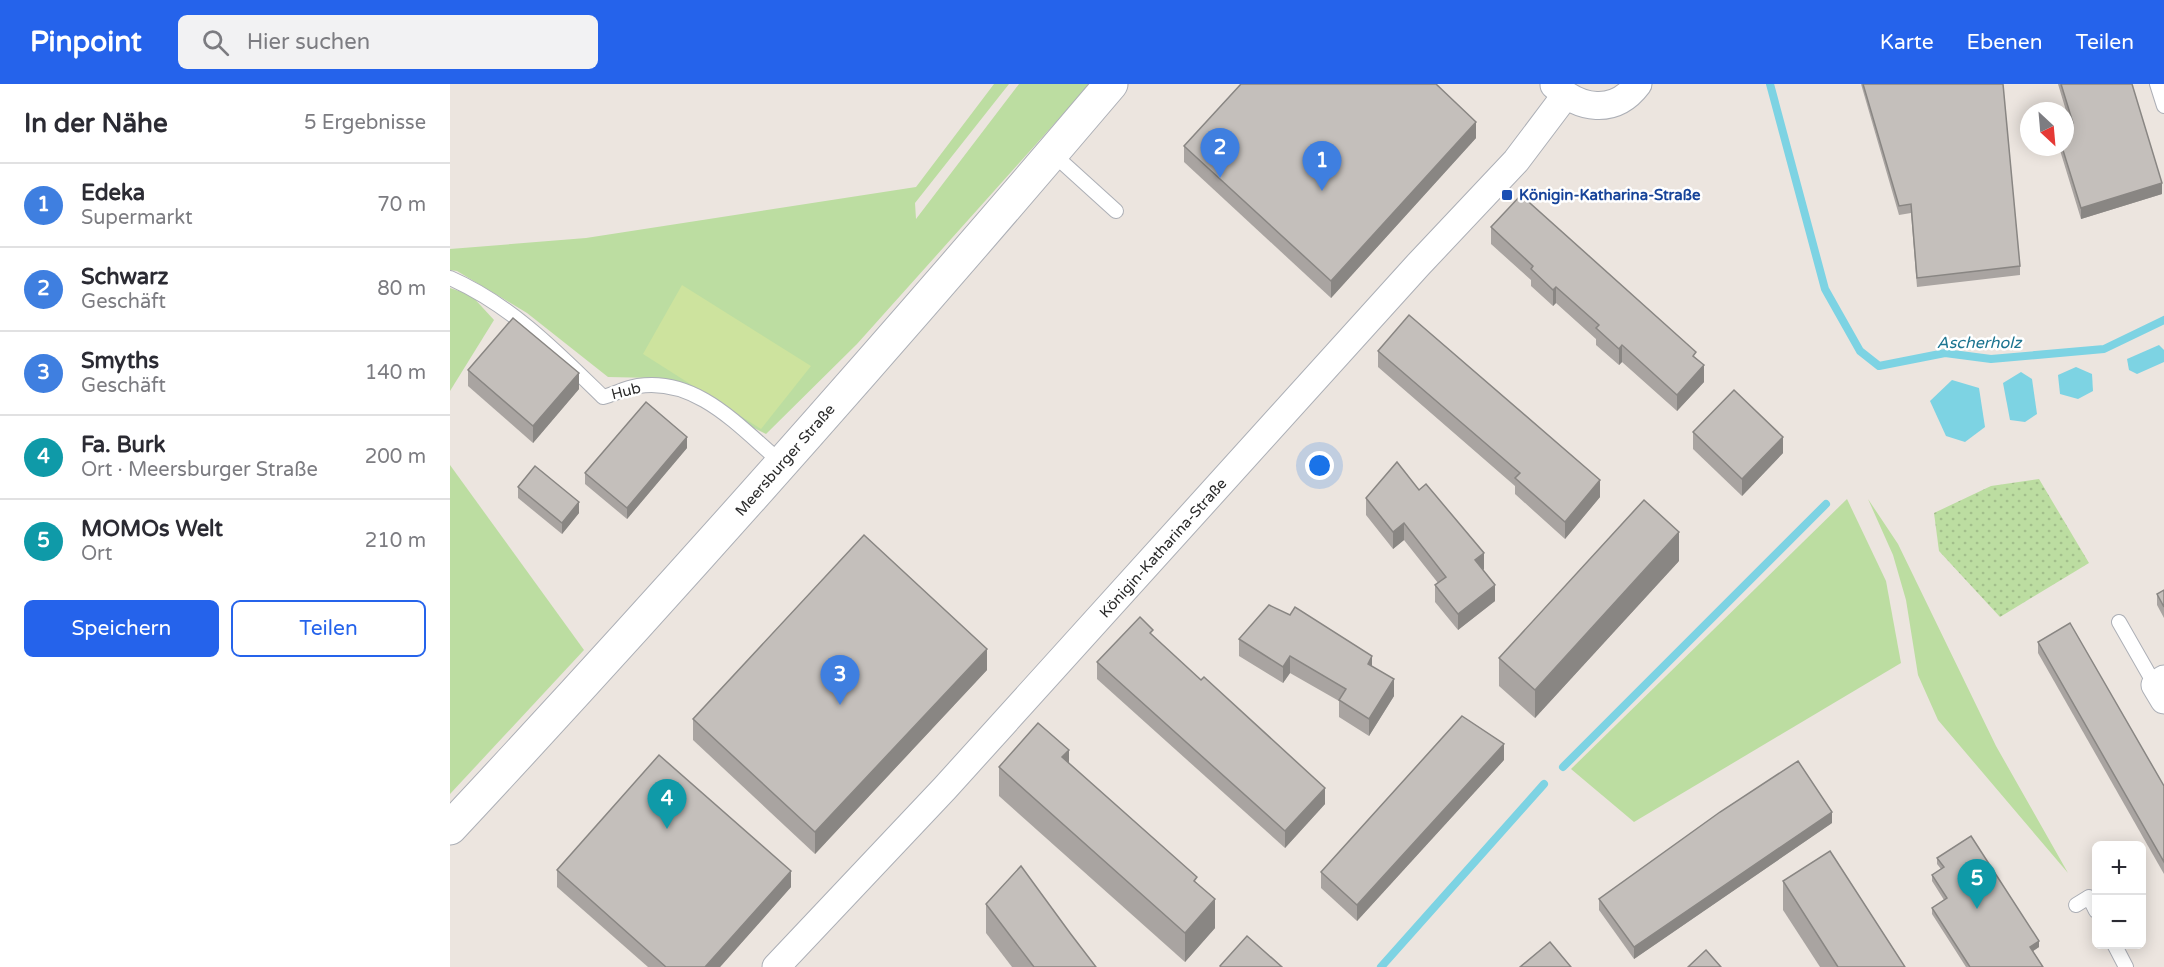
<!DOCTYPE html>
<html lang="de">
<head>
<meta charset="utf-8">
<style>
	body { margin:0; font-family:"Varela Round",sans-serif; background:#f2f2f3; color:#2b2b33 }
	.controls { position:absolute; right:18px; bottom:18px; display:grid; overflow:hidden; border-radius:9px; box-shadow:0 3px 15px #0003 }
	.controls button { width:54px; height:54px; display:grid; place-items:center; padding:0; border:0; border-bottom:2px solid #e1e1e2; background:#fff; color:#2b2b33; font:30px sans-serif }
	.compass { position:absolute; left:1570px; top:18px; width:54px; height:54px; border-radius:50%; background:#fff; box-shadow:0 3px 15px #0003; rotate:154deg }
	.you { position:absolute; left:870px; top:382px; width:21px; height:21px; margin:-15px; border:4px solid #fff; border-radius:50%; background:#1a73e8; box-shadow:0 0 0 9px #1a73e833 }
	.badge { display:grid; place-items:center; width:39px; height:39px; border-radius:50%; background:#2563eb; color:#fff; font-size:20px; font-weight:700 }
	.pin { position:absolute; translate:-50% -50px; filter:drop-shadow(0 2px 3px #0008) }
	.pin::after { content:''; position:absolute; top:32px; width:21px; height:18px; background:inherit; clip-path:polygon(0 0,100% 0,50% 100%) }
	.list { margin:0; padding:0; list-style:none }
	h2 { display:flex; justify-content:space-between; align-items:center; height:78px; margin:0; padding:0 24px; font-size:26px }
	h2 small { font-size:20px; font-weight:400; color:#7c7c81 }
	.list li { display:grid; grid-template-columns:39px 1fr auto; gap:18px; align-items:center; box-sizing:border-box; height:84px; padding:0 24px; border-top:2px solid #e1e1e2 }
	.list b { display:block; font-size:22px; white-space:nowrap }
	.list p { margin:0; font-size:20px; white-space:nowrap; color:#7c7c81 }
	.list em { font-size:20px; font-style:normal; color:#7c7c81 }
	.actions { display:flex; gap:12px; padding:18px 24px }
	.actions a { flex:1; padding:14px 0; border:2px solid #2563eb; border-radius:9px; text-align:center; font-size:21px; color:#2563eb }
	.actions .main { background:#2563eb; color:#fff }
	.icon { flex:none; width:33px; height:33px; fill:none; stroke:currentColor; stroke-width:2; stroke-linecap:round; stroke-linejoin:round }
	.map { position:relative; flex:none; width:1714px; height:883px; overflow:hidden }
	header { display:flex; align-items:center; gap:36px; box-sizing:border-box; height:84px; padding:0 30px; background:#2563eb; color:#fff }
	header strong { font-size:28px }
	nav { display:flex; gap:33px; margin-inline-start:auto; font-size:21px }
	.search { width:420px; height:54px; background:#f2f2f3; display:flex; align-items:center; gap:15px; box-sizing:border-box; padding:0 21px; border-radius:9px; color:#7c7c81; font-size:22px }
	main { display:flex }
	aside { flex:1; background:#fff }
	.map>svg:first-child { display:block }
	.grass { fill:#bcdda1 }
	.park { fill:url(#park-dots) }
	.pitch { fill:#cde39e }
	.water { fill:#7dd3e3 }
	.lines { fill:none; stroke-linecap:round; stroke-linejoin:round }
	.stream { stroke:#7dd3e3; stroke-width:8 }
	.service-casing { stroke:#acafb6; stroke-width:16 }
	.minor-casing { stroke:#acafb6; stroke-width:29 }
	.tertiary-casing { stroke:#acafb6; stroke-width:35 }
	.service { stroke:#fff; stroke-width:14 }
	.minor { stroke:#fff; stroke-width:27 }
	.tertiary { stroke:#fff; stroke-width:33 }
	.wall { fill:#a9a4a1 }
	.shaded-wall { fill:#898683 }
	.building { fill:#c4bfbb; stroke:#898683; stroke-width:1.5 }
	.transit-dot { fill:#1a4fb4; stroke:#fff; stroke-width:2 }
	.labels { text-anchor:middle; stroke-width:5; stroke-linejoin:round; paint-order:stroke }
	.transit-label { font-size:15px; font-weight:bold; fill:#164399; stroke:#fff; text-anchor:start }
	.street-label { font-size:15px; fill:#2b2b2b; stroke:#fff }
	.water-label { font-size:16px; font-style:italic; fill:#1b7490; stroke:#fff }
</style>
</head>
<body>
<header>
<strong>Pinpoint</strong>
<div class="search"><svg class="icon" aria-label="search" viewBox="0 0 24 24"><circle cx="10" cy="10" r="6"/><path d="M15 15l6 6"/></svg>Hier suchen</div>
<nav><a>Karte</a><a>Ebenen</a><a>Teilen</a></nav>
</header>
<main>
<aside>
<h2>In der Nähe<small>5 Ergebnisse</small></h2>
<ul class="list">
<li><span class="badge" style="background:#3f7fe0">1</span><div><b>Edeka</b><p>Supermarkt</p></div><em>70 m</em></li>
<li><span class="badge" style="background:#3f7fe0">2</span><div><b>Schwarz</b><p>Geschäft</p></div><em>80 m</em></li>
<li><span class="badge" style="background:#3f7fe0">3</span><div><b>Smyths</b><p>Geschäft</p></div><em>140 m</em></li>
<li><span class="badge" style="background:#0f9aa8">4</span><div><b>Fa. Burk</b><p>Ort · Meersburger Straße</p></div><em>200 m</em></li>
<li><span class="badge" style="background:#0f9aa8">5</span><div><b>MOMOs Welt</b><p>Ort</p></div><em>210 m</em></li>
</ul>
<div class="actions"><a class="main">Speichern</a><a>Teilen</a></div>
</aside>
<div class="map">
<svg width="1714" height="883" viewBox="0 0 1714 883">
	<defs>
		<pattern id="park-dots" width="8" height="8" patternUnits="userSpaceOnUse" patternTransform="scale(1.5)"><rect width="8" height="8" fill="#bcdda1"/><path d="M2 2h.1M6 6h.1" fill="none" stroke="#a2be8b" stroke-width="1.8" stroke-linecap="round"/></pattern>
	</defs>
	<rect width="100%" height="100%" fill="#ece5df"/>
	<g class="grass">
		<polygon points="544,0 559,0 465,119 466,135 569,0 640,0 407,260 316,350 204,294 158,293 77,229 7,187 0,186 0,165 136,154 466,103"/>
		<polygon points="0,204 21,211 44,236 0,307"/>
		<polygon points="0,381 134,566 0,710"/>
		<polygon points="1397,415 1436,497 1451,579 1184,738 1121,685"/>
		<polygon points="1418,415 1448,460 1546,662 1618,789 1488,636 1468,591 1456,516 1443,471"/>
	</g>
	<polygon class="park" points="1589,395 1639,479 1550,533 1489,467 1484,429 1541,402"/>
	<polygon class="pitch" points="232,201 361,282 311,345 193,270"/>
	<g class="water">
		<polygon points="1709,261 1714,266 1714,278 1687,290 1679,286 1677,275"/>
		<polygon points="1626,283 1642,290 1643,307 1628,315 1610,310 1608,291"/>
		<polygon points="1571,288 1582,295 1587,330 1575,338 1560,336 1553,299"/>
		<polygon points="1502,296 1529,304 1535,343 1515,358 1496,352 1480,317"/>
	</g>
	<g class="lines">
		<g class="stream">
			<polyline points="1320,0 1375,205 1410,267 1429,282 1495,269 1541,275 1654,265 1714,236"/>
			<polyline points="1113,683 1376,420"/>
			<polyline points="931,883 1094,700"/>
		</g>
		<defs>
			<g id="service">
				<polyline points="1707,0 1714,22"/>
				<polyline points="602,69 666,127"/>
				<path d="M 0,194 C 61,221 106,267 153,313 C 164,310 176,304 188,302 C 248,293 290,344 332,379"/>
				<polyline points="1669,538 1705,601"/>
				<polyline points="1626,821 1639,813 1646,827"/>
				<polyline points="1664,860 1676,883"/>
			</g>
			<g id="minor">
				<path d="M 1104,1 C 1129,25 1164,32 1188,0"/>
				<polyline points="1714,595 1705,601 1714,616"/>
				<polyline points="326,883 495,704 968,181 1066,77 1115,12"/>
			</g>
			<path id="tertiary" d="M 0,744 C 226,502 446,253 661,0"/>
		</defs>
		<use href="#service" class="service-casing"/>
		<use href="#minor" class="minor-casing"/>
		<use href="#tertiary" class="tertiary-casing"/>
		<use href="#service" class="service"/>
		<use href="#minor" class="minor"/>
		<use href="#tertiary" class="tertiary"/>
	</g>
	<g class="wall">
		<polygon points="1411,0 1553,0 1570,182 1570,191 1467,203 1461,129 1449,131"/>
		<polygon points="1608,0 1682,0 1712,110 1631,135 1609,63 1615,63 1620,40"/>
		<polygon points="1026,54 881,214 734,78 734,62"/>
		<polygon points="1041,143 1246,274 1254,298 1227,327 1172,278 1169,281 1146,261 1146,255 1106,219 1103,222 1081,202 1081,196 1041,160"/>
		<polygon points="928,267 1150,413 1115,455 1065,410 1065,402 928,283"/>
		<polygon points="18,286 129,305 83,359 18,302"/>
		<polygon points="1243,348 1333,369 1292,412 1243,365"/>
		<polygon points="237,364 177,435 135,400 135,389"/>
		<polygon points="68,403 129,429 112,450 68,414"/>
		<polygon points="969,406 1034,485 1033,486 1045,517 1008,546 985,518 985,501 988,499 954,456 943,465 916,431 916,414"/>
		<polygon points="1229,477 1085,634 1049,602 1049,574"/>
		<polygon points="1714,506 1714,534 1707,521 1707,510"/>
		<polygon points="703,552 875,720 835,764 647,595 647,578"/>
		<polygon points="789,555 922,583 944,612 919,652 889,633 889,617 840,589 833,599 789,572"/>
		<polygon points="1588,558 1714,702 1714,790 1588,569"/>
		<polygon points="537,586 365,770 243,656 243,635"/>
		<polygon points="1054,676 907,837 871,804 871,788"/>
		<polygon points="619,679 747,799 765,844 735,878 549,712 549,683"/>
		<polygon points="1382,739 1184,875 1149,826 1149,815"/>
		<polygon points="1487,774 1589,863 1583,867 1593,883 1516,883 1482,830 1482,824 1494,816 1482,797 1482,791 1491,785 1487,780"/>
		<polygon points="107,786 341,803 270,883 198,883 107,803"/>
		<polygon points="1333,797 1455,883 1370,883 1333,826"/>
		<polygon points="536,820 646,883 562,883 536,849"/>
	</g>
	<g class="shaded-wall">
		<polygon points="1026,38 1026,54 881,214 881,197"/>
		<polygon points="1712,99 1712,110 1631,135 1631,124"/>
		<polygon points="1106,203 1106,219 1103,222 1103,206"/>
		<polygon points="1172,261 1172,278 1169,281 1169,265"/>
		<polygon points="1254,281 1254,298 1227,327 1227,311"/>
		<polygon points="129,289 129,305 83,359 83,342"/>
		<polygon points="237,353 237,364 177,435 177,424"/>
		<polygon points="1333,353 1333,369 1292,412 1292,395"/>
		<polygon points="1150,396 1150,413 1115,455 1115,438"/>
		<polygon points="129,418 129,429 112,450 112,439"/>
		<polygon points="954,439 954,456 943,465 943,448"/>
		<polygon points="1229,448 1229,477 1085,634 1085,606"/>
		<polygon points="1034,469 1034,485 1025,493 1025,476"/>
		<polygon points="1045,501 1045,517 1008,546 1008,530"/>
		<polygon points="537,565 537,586 365,770 365,748"/>
		<polygon points="840,572 840,589 833,599 833,583"/>
		<polygon points="922,572 922,588 918,580"/>
		<polygon points="944,595 944,612 919,652 919,635"/>
		<polygon points="1054,660 1054,676 907,837 907,821"/>
		<polygon points="619,666 619,694 612,673"/>
		<polygon points="875,704 875,720 835,764 835,747"/>
		<polygon points="1382,728 1382,739 1184,875 1184,863"/>
		<polygon points="341,787 341,803 270,883 255,883"/>
		<polygon points="765,815 765,844 735,878 735,849"/>
		<polygon points="1589,857 1589,863 1580,869 1580,863"/>
	</g>
	<g class="building">
		<polygon points="791,0 986,0 1026,38 881,197 734,62"/>
		<polygon points="1413,0 1553,0 1570,182 1467,194 1461,120 1449,122"/>
		<polygon points="1611,0 1682,0 1712,99 1631,124 1612,63 1615,63 1615,42 1623,39"/>
		<polygon points="1071,111 1246,268 1243,272 1254,281 1227,311 1172,261 1169,265 1146,244 1149,241 1106,203 1103,206 1081,185 1083,182 1041,143"/>
		<polygon points="959,231 1150,396 1115,438 1065,394 1070,389 928,267"/>
		<polygon points="63,234 129,289 83,342 18,286"/>
		<polygon points="1284,306 1333,353 1292,395 1243,348"/>
		<polygon points="196,318 237,353 177,424 135,389"/>
		<polygon points="947,378 969,406 976,400 1034,469 1025,476 1045,501 1008,530 985,501 996,493 954,439 943,448 916,414"/>
		<polygon points="85,382 129,418 112,439 68,403"/>
		<polygon points="1194,416 1229,448 1085,606 1049,574"/>
		<polygon points="414,451 537,565 365,748 243,635"/>
		<polygon points="1714,506 1714,523 1707,510"/>
		<polygon points="819,521 840,531 845,523 922,572 918,580 944,595 919,635 889,616 896,605 840,572 833,583 789,555"/>
		<polygon points="690,533 703,546 700,549 751,596 754,593 875,704 835,747 647,578"/>
		<polygon points="1620,539 1714,702 1714,778 1588,558"/>
		<polygon points="1012,632 1054,660 907,821 871,788"/>
		<polygon points="588,639 619,666 612,673 747,793 744,797 765,815 735,849 549,683"/>
		<polygon points="209,671 341,787 255,883 216,883 107,786"/>
		<polygon points="1348,677 1382,728 1184,863 1149,815 1270,728"/>
		<polygon points="1521,752 1589,857 1580,863 1593,883 1520,883 1482,824 1497,814 1482,791 1494,783 1487,774"/>
		<polygon points="1380,767 1455,883 1388,883 1333,797"/>
		<polygon points="571,782 620,849 646,883 584,883 536,820"/>
		<polygon points="797,852 832,883 771,883 770,882"/>
		<polygon points="1100,858 1121,883 1070,883"/>
		<polygon points="1256,866 1271,883 1238,883"/>
	</g>
	<rect class="transit-dot" x="1051" y="105" width="12" height="12" rx="3"/>
	<g class="labels">
		<g class="transit-label">
			<text x="1069" y="116">Königin-Katharina-Straße</text>
		</g>
		<g class="street-label">
			<text transform="translate(176 307) rotate(-14)" y="5">Hub</text>
			<text transform="translate(335 376) rotate(-49)" y="5">Meersburger Straße</text>
			<text transform="translate(713 464) rotate(-48)" y="5">Königin-Katharina-Straße</text>
		</g>
		<g class="water-label">
			<text x="1529" y="264">Ascherholz</text>
		</g>
	</g>
</svg>
<div class="controls">
<button>+</button>
<button>−</button>
</div>
<svg class="compass" viewBox="-18 -18 36 36"><path d="M0-13l5 13h-10z" fill="#e53935"/><path d="M0 13l5-13h-10z" fill="#7c7c81"/></svg>
<div class="you"></div>
<div class="pin badge" style="left:872px;top:107px;background:#3f7fe0">1</div>
<div class="pin badge" style="left:770px;top:94px;background:#3f7fe0">2</div>
<div class="pin badge" style="left:390px;top:621px;background:#3f7fe0">3</div>
<div class="pin badge" style="left:217px;top:745px;background:#0f9aa8">4</div>
<div class="pin badge" style="left:1527px;top:825px;background:#0f9aa8">5</div>
</div>
</main>
</body>
</html>
